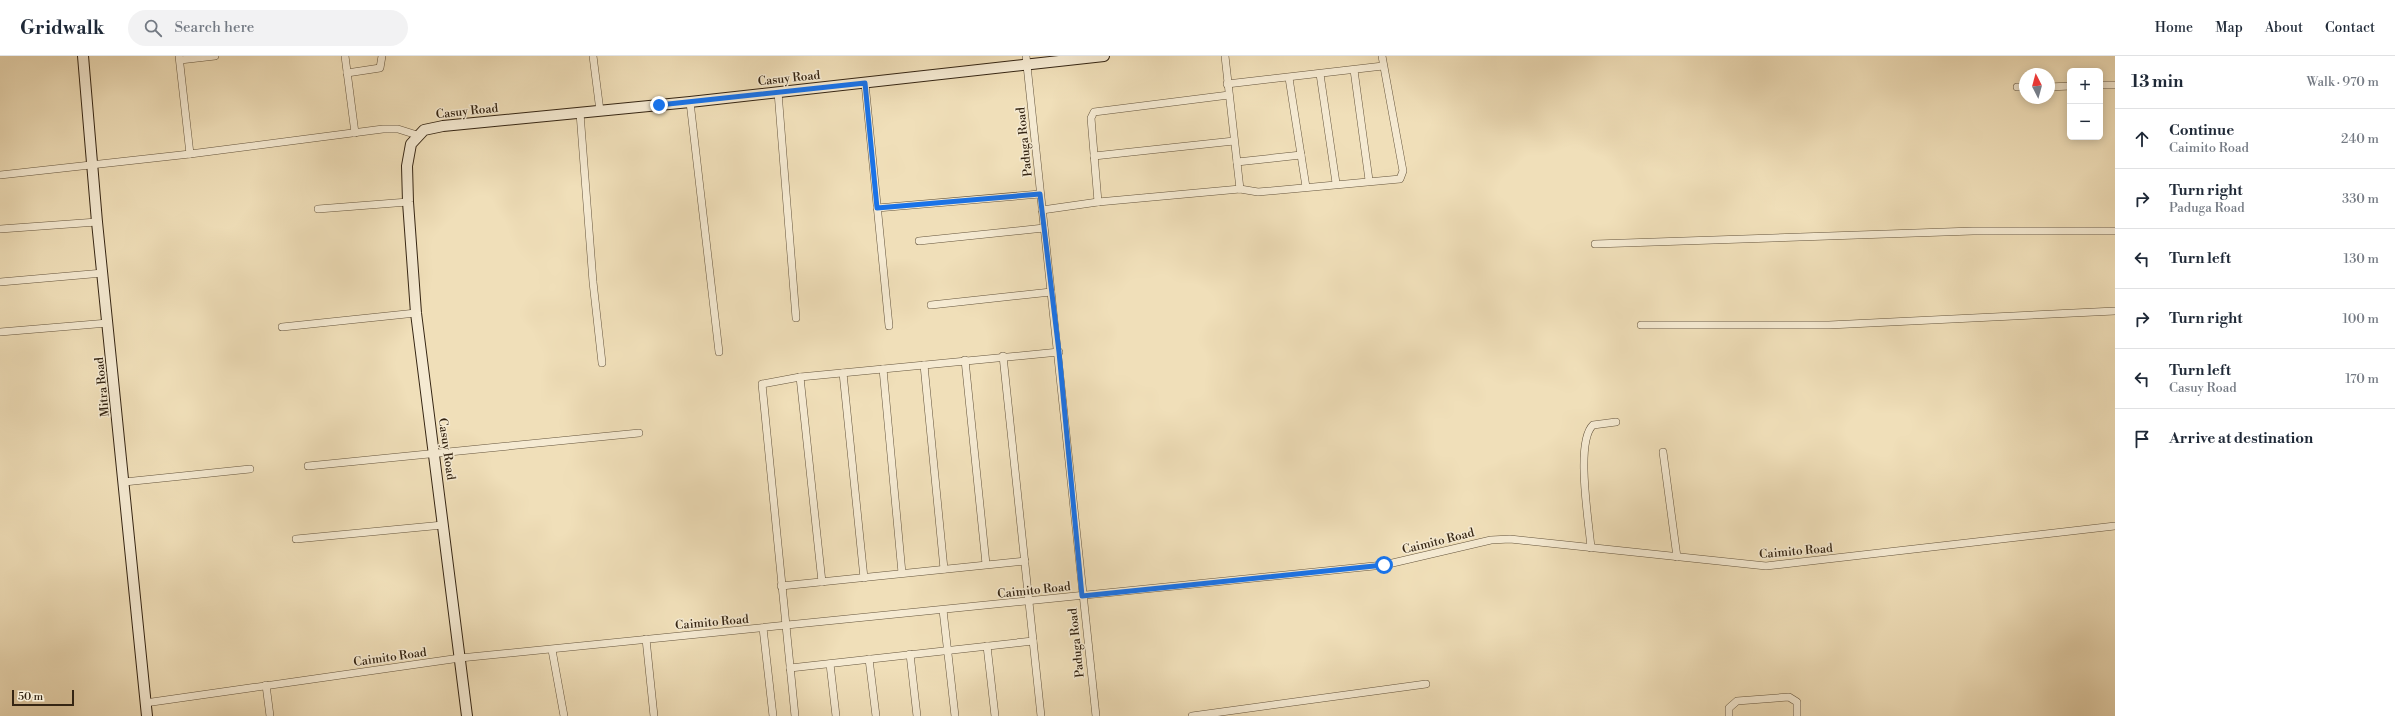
<!DOCTYPE html>
<html lang="en">
<head>
<meta charset="utf-8">
<style>
	body { margin:0; font-family:"Libre Bodoni",serif; background:#f2f2f3; color:#1f2937 }
	.controls { position:absolute; right:12px; top:12px; display:grid; overflow:hidden; border-radius:6px; box-shadow:0 2px 10px #0003 }
	.controls button { width:36px; height:36px; display:grid; place-items:center; padding:0; border:0; border-bottom:1px solid #e0e1e3; background:#fff; color:#1f2937; font:20px sans-serif }
	.compass { position:absolute; left:2019px; top:12px; width:36px; height:36px; border-radius:50%; background:#fff; box-shadow:0 2px 10px #0003; rotate:354deg }
	.scale { position:absolute; left:12px; bottom:10px; width:62px; box-sizing:border-box; padding-left:4px; border:2px solid #352513; border-top:0; font-size:11px; line-height:14px; white-space:nowrap; color:#352513; -webkit-text-stroke:3px #f5ead2; paint-order:stroke }
	.stop { position:absolute; width:12px; height:12px; margin:-9px; border:3px solid #1a73e8; border-radius:50%; background:#fff }
	.stop.end { background:#1a73e8; border-color:#fff; box-shadow:0 1px 4px #0008 }
	.list { margin:0; padding:0; list-style:none }
	h2 { display:flex; justify-content:space-between; align-items:center; height:52px; margin:0; padding:0 16px; font-size:17px }
	h2 small { font-size:13px; font-weight:400; color:#747a83 }
	.list li { display:grid; grid-template-columns:26px 1fr auto; gap:12px; align-items:center; box-sizing:border-box; height:60px; padding:0 16px; border-top:1px solid #e0e1e3 }
	.list b { display:block; font-size:15px; white-space:nowrap }
	.list p { margin:0; font-size:13px; white-space:nowrap; color:#747a83 }
	.list em { font-size:13px; font-style:normal; color:#747a83 }
	.icon { flex:none; width:22px; height:22px; fill:none; stroke:currentColor; stroke-width:2; stroke-linecap:round; stroke-linejoin:round }
	.map { position:relative; flex:none; width:2115px; height:660px; overflow:hidden }
	header { display:flex; align-items:center; gap:24px; box-sizing:border-box; height:56px; padding:0 20px; background:#fff; border-bottom:1px solid #e0e1e3 }
	header strong { font-size:19px }
	nav { display:flex; gap:22px; margin-inline-start:auto; font-size:14px }
	.search { width:280px; height:36px; background:#f2f2f3; display:flex; align-items:center; gap:10px; box-sizing:border-box; padding:0 14px; border-radius:22px; color:#747a83; font-size:15px }
	main { display:flex }
	aside { flex:1; background:#fff }
	.map>svg:first-child { display:block }
	.lines { fill:none; stroke-linecap:round; stroke-linejoin:round }
	.street-casing { stroke:#64543c; stroke-width:8 }
	.secondary-casing { stroke:#352513; stroke-width:12 }
	.street { stroke:#f5ead2; stroke-width:7 }
	.secondary { stroke:#f5ead2; stroke-width:10 }
	.route { stroke:#1a73e8; stroke-width:5 }
	.labels { text-anchor:middle; stroke-width:3; stroke-linejoin:round; paint-order:stroke }
	.street-label { font-size:12px; fill:#352513; stroke:#f5ead2 }
</style>
</head>
<body>
<header>
<strong>Gridwalk</strong>
<div class="search"><svg class="icon" aria-label="search" viewBox="0 0 24 24"><circle cx="10" cy="10" r="6"/><path d="M15 15l6 6"/></svg>Search here</div>
<nav><a>Home</a><a>Map</a><a>About</a><a>Contact</a></nav>
</header>
<main>
<div class="map">
<svg width="2115" height="660" viewBox="0 0 2115 660">
	<rect width="100%" height="100%" fill="#f0dfb9"/>
	<filter id="stains"><feTurbulence type="fractalNoise" baseFrequency=".005" numOctaves="4"/><feColorMatrix values="0 0 0 0 .2 0 0 0 0 .09 0 0 0 0 .02 0 0 0 .5 -.17"/></filter>
	<radialGradient id="worn" r=".72"><stop offset=".6" stop-color="#630" stop-opacity="0"/><stop offset="1" stop-color="#630" stop-opacity=".3"/></radialGradient>
	<g class="lines">
		<defs>
			<g id="street">
				<polyline points="179,0 190,98 383,73 398,73 417,79"/>
				<polyline points="345,0 355,77"/>
				<polyline points="593,0 600,55"/>
				<polyline points="1026,0 1096,660"/>
				<polyline points="1225,0 1240,133"/>
				<polyline points="180,4 215,0"/>
				<polyline points="1354,14 1369,124"/>
				<polyline points="347,17 380,12 382,0"/>
				<polyline points="1320,18 1336,127"/>
				<polyline points="1289,22 1306,131"/>
				<polyline points="865,27 889,270"/>
				<polyline points="1227,28 1383,10"/>
				<polyline points="2100,29 2115,29"/>
				<polyline points="2017,31 2025,31"/>
				<polyline points="2049,31 2070,30"/>
				<polyline points="778,36 796,262"/>
				<polyline points="690,46 719,296"/>
				<polyline points="580,57 593,226 602,307"/>
				<polyline points="1094,100 1234,85"/>
				<polyline points="1237,106 1301,99"/>
				<polyline points="0,119 190,98"/>
				<polyline points="1098,146 1091,62 1094,56 1229,39"/>
				<polyline points="877,152 1040,138"/>
				<polyline points="318,153 408,146"/>
				<polyline points="1042,154 1098,146 1240,133 1258,136 1400,123 1403,115 1382,0"/>
				<polyline points="0,173 97,166"/>
				<polyline points="919,185 1044,172"/>
				<polyline points="1595,188 1973,175 2115,175"/>
				<polyline points="0,226 103,217"/>
				<polyline points="931,249 1051,236"/>
				<polyline points="1641,269 1829,269 2115,255"/>
				<polyline points="282,271 416,257"/>
				<polyline points="0,276 108,267"/>
				<polyline points="1003,300 1041,660"/>
				<polyline points="965,304 986,508"/>
				<polyline points="924,309 944,513"/>
				<polyline points="883,313 902,517"/>
				<polyline points="843,317 864,522"/>
				<polyline points="800,321 822,526"/>
				<polyline points="1663,396 1677,501"/>
				<polyline points="308,410 639,377"/>
				<polyline points="124,426 250,413"/>
				<polyline points="296,483 443,469"/>
				<path d="M 1591,492 C 1589,466 1575,386 1593,369 L 1616,366"/>
				<polyline points="781,530 1025,505"/>
				<polyline points="943,554 955,660"/>
				<polyline points="763,572 773,660"/>
				<polyline points="646,583 654,660"/>
				<polyline points="987,590 995,660"/>
				<polyline points="552,594 564,660"/>
				<polyline points="910,598 917,660"/>
				<polyline points="869,603 876,660"/>
				<polyline points="830,608 836,660"/>
				<polyline points="790,612 1033,585"/>
				<polyline points="266,629 270,660"/>
				<polyline points="145,647 460,602 1384,509 1491,484 1510,483 1766,510 2115,470"/>
				<polyline points="795,660 762,328 800,321 1059,296"/>
				<polyline points="1192,660 1426,628"/>
				<polyline points="1729,660 1729,652 1737,645 1789,641 1797,646 1797,660"/>
			</g>
			<g id="secondary">
				<polyline points="83,0 97,166 147,660"/>
				<polyline points="467,660 416,257 408,146 407,110 411,88 424,74 443,70 690,46 1104,0"/>
			</g>
		</defs>
		<use href="#street" class="street-casing"/>
		<use href="#secondary" class="secondary-casing"/>
		<use href="#street" class="street"/>
		<use href="#secondary" class="secondary"/>
	</g>
	<g class="lines">
		<polyline class="route" points="659,49 865,27 877,152 1040,138 1059,296 1082,540 1384,509"/>
	</g>
	<g class="labels">
		<g class="street-label">
			<text transform="translate(789 22) rotate(-6)" y="4">Casuy Road</text>
			<text transform="translate(467 55) rotate(-6)" y="4">Casuy Road</text>
			<text transform="translate(1024 86) rotate(-96)" y="4">Paduga Road</text>
			<text transform="translate(102 331) rotate(-96)" y="4">Mitra Road</text>
			<text transform="translate(447 393) rotate(82)" y="4">Casuy Road</text>
			<text transform="translate(1438 485) rotate(-14)" y="4">Caimito Road</text>
			<text transform="translate(1796 495) rotate(-5)" y="4">Caimito Road</text>
			<text transform="translate(1034 534) rotate(-6)" y="4">Caimito Road</text>
			<text transform="translate(712 566) rotate(-5)" y="4">Caimito Road</text>
			<text transform="translate(1076 587) rotate(-96)" y="4">Paduga Road</text>
			<text transform="translate(390 601) rotate(-8)" y="4">Caimito Road</text>
		</g>
	</g>
	<rect width="100%" height="100%" filter="url(#stains)"/>
	<rect width="100%" height="100%" fill="url(#worn)"/>
</svg>
<div class="controls">
<button>+</button>
<button>−</button>
</div>
<svg class="compass" viewBox="-18 -18 36 36"><path d="M0-13l5 13h-10z" fill="#e53935"/><path d="M0 13l5-13h-10z" fill="#747a83"/></svg>
<div class="scale">50 m</div>
<div class="stop" style="left:1384px;top:509px"></div>
<div class="stop end" style="left:659px;top:49px"></div>
</div>
<aside>
<h2>13 min<small>Walk · 970 m</small></h2>
<ul class="list">
<li><svg class="icon" aria-label="ahead" viewBox="0 0 24 24"><path d="M12 20V5M6 11l6-6 6 6"/></svg><div><b>Continue</b><p>Caimito Road</p></div><em>240 m</em></li>
<li><svg class="icon" aria-label="right" viewBox="0 0 24 24"><path d="M7 20v-9h11M14 6l5 5-5 5"/></svg><div><b>Turn right</b><p>Paduga Road</p></div><em>330 m</em></li>
<li><svg class="icon" aria-label="left" viewBox="0 0 24 24"><path d="M17 20v-9H6M10 6l-5 5 5 5"/></svg><div><b>Turn left</b></div><em>130 m</em></li>
<li><svg class="icon" aria-label="right" viewBox="0 0 24 24"><path d="M7 20v-9h11M14 6l5 5-5 5"/></svg><div><b>Turn right</b></div><em>100 m</em></li>
<li><svg class="icon" aria-label="left" viewBox="0 0 24 24"><path d="M17 20v-9H6M10 6l-5 5 5 5"/></svg><div><b>Turn left</b><p>Casuy Road</p></div><em>170 m</em></li>
<li><svg class="icon" aria-label="arrive" viewBox="0 0 24 24"><path d="M6 21V4h12l-3 4 3 4H6"/></svg><div><b>Arrive at destination</b></div></li>
</ul>
</aside>
</main>
</body>
</html>
